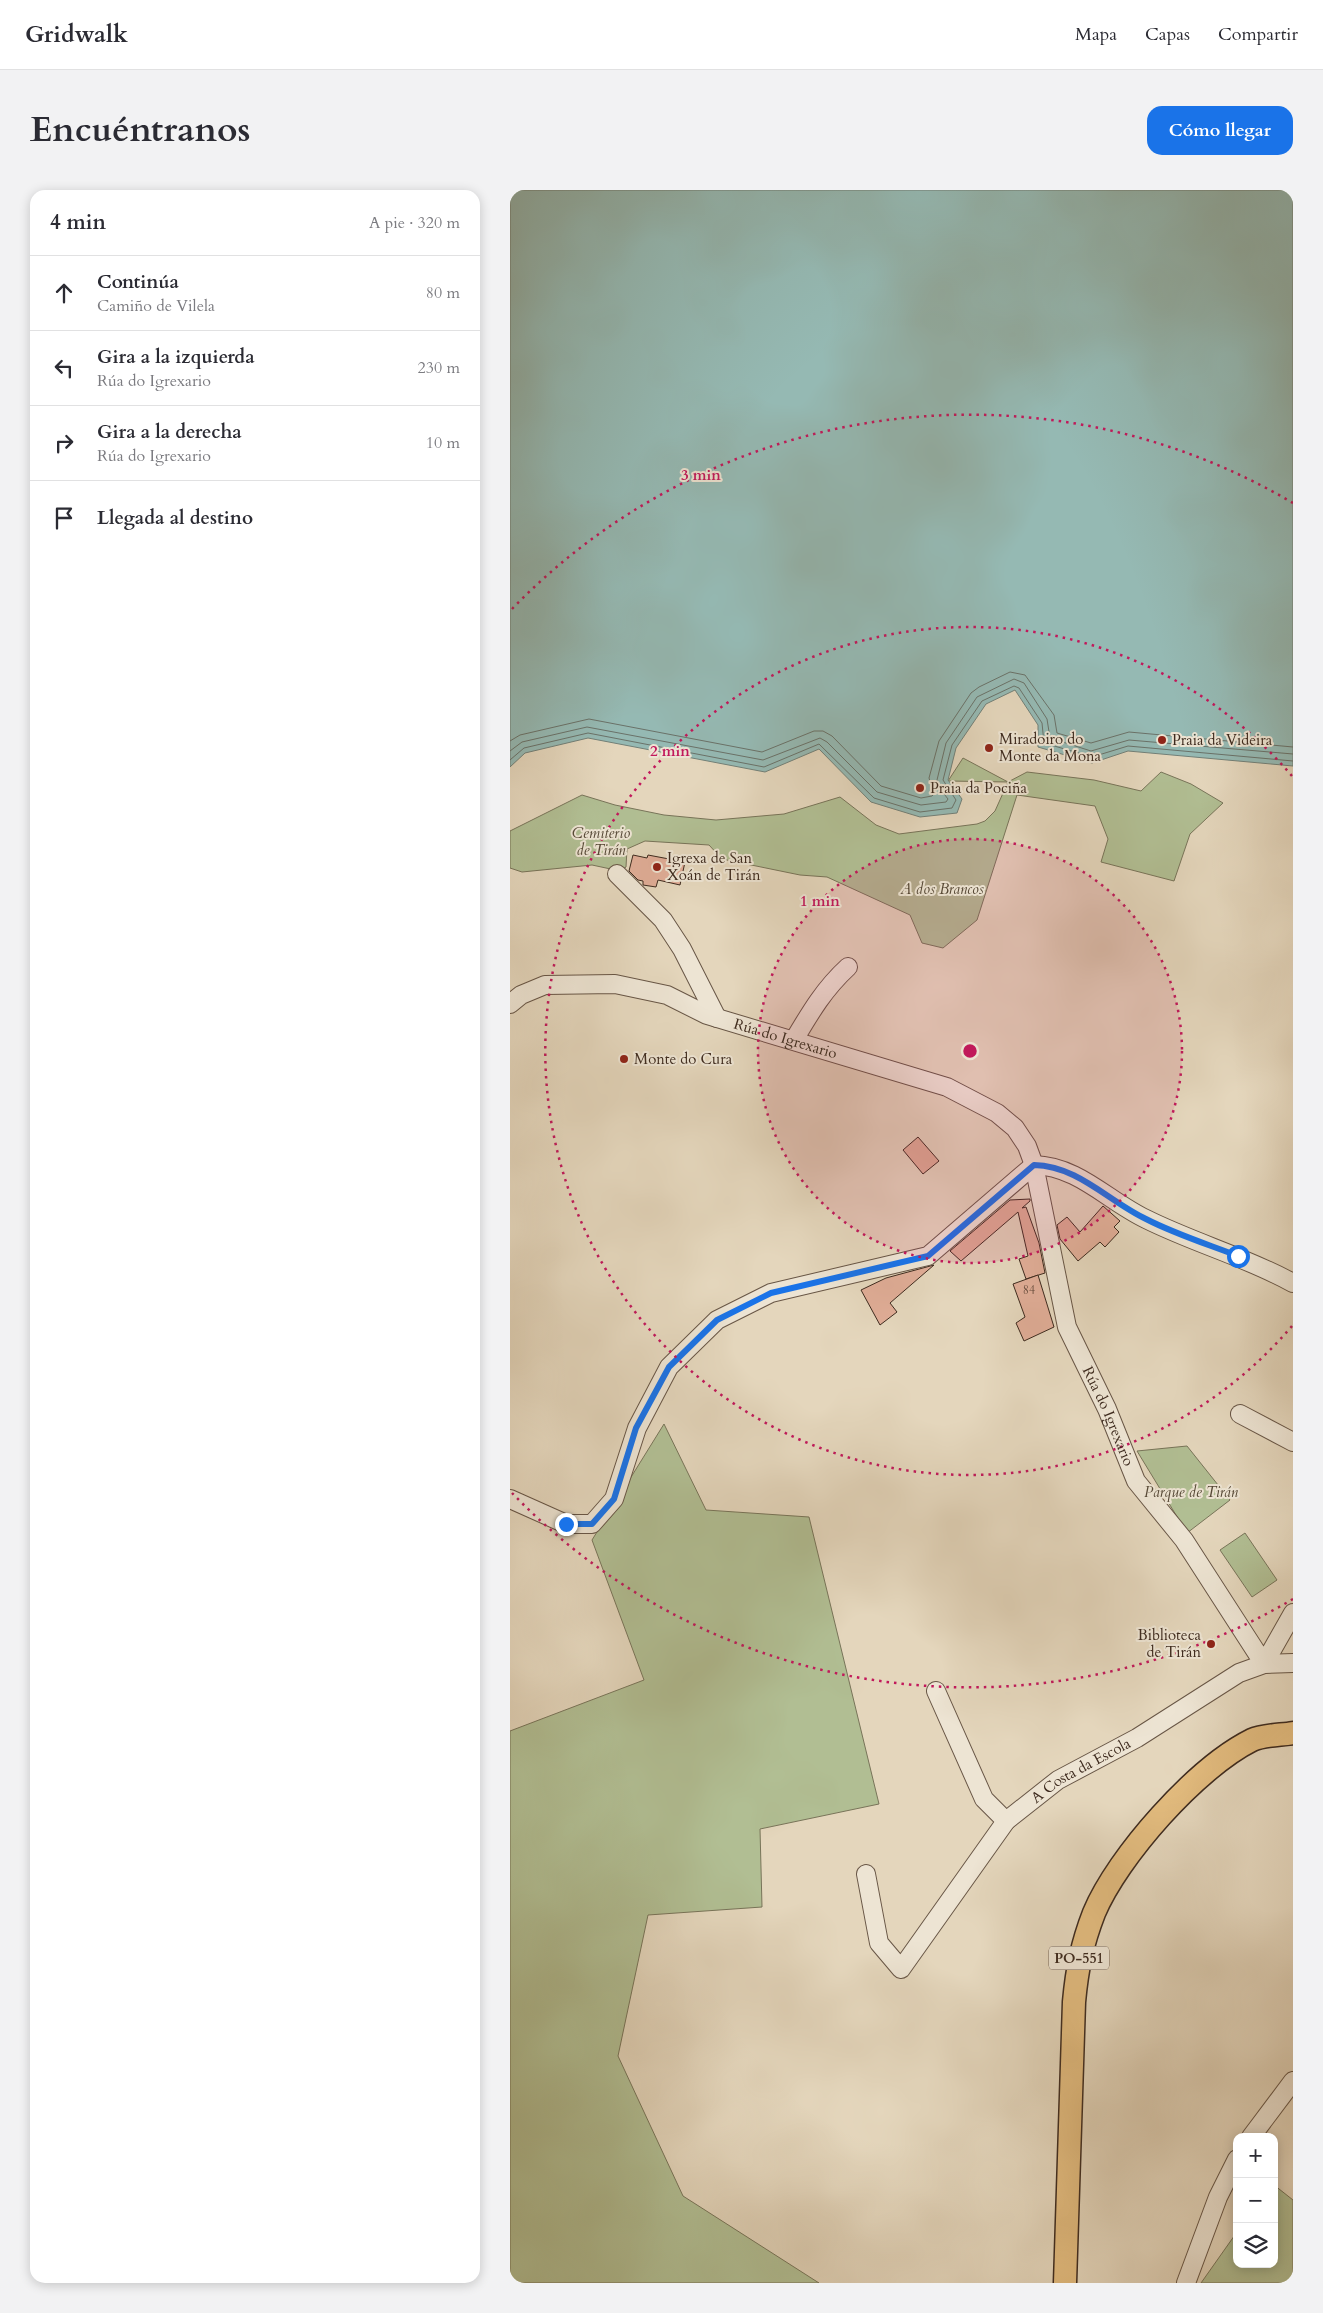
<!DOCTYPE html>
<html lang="es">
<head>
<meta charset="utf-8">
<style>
	body { margin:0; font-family:Cardo,serif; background:#f2f2f3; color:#2b2b33 }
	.controls { position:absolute; right:15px; bottom:15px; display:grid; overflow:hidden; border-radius:10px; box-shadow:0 2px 12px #0003 }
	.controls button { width:45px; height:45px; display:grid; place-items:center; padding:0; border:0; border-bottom:1px solid #e1e1e2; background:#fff; color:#2b2b33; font:25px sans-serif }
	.stop { position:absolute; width:15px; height:15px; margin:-11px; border:4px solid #1a73e8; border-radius:50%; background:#fff }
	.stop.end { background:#1a73e8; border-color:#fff; box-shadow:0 1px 5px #0008 }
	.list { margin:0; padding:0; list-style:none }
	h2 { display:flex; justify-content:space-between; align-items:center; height:65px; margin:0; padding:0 20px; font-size:21px }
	h2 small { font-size:16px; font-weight:400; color:#7c7c81 }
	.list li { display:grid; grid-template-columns:32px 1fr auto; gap:15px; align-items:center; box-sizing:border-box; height:75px; padding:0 20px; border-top:1px solid #e1e1e2 }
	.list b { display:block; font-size:19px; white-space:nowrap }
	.list p { margin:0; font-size:16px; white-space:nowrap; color:#7c7c81 }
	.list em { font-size:16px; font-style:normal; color:#7c7c81 }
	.icon { flex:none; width:28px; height:28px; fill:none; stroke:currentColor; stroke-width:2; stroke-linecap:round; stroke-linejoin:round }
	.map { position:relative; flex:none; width:783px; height:2093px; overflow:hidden; border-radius:15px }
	header { display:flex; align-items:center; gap:30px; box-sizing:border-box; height:70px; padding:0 25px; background:#fff; border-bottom:1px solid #e1e1e2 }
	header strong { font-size:24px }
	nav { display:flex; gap:28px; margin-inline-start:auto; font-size:18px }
	.intro { display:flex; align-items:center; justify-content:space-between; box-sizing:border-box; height:120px; padding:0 30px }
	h1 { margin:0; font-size:35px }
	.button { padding:12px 22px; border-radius:15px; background:#1a73e8; color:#fff; font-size:18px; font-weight:700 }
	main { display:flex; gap:30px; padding:0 30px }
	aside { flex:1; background:#fff; border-radius:15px; box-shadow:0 2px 12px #0003 }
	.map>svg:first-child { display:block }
	.green { fill:#b1be93; stroke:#787459 }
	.water { fill:#95b9b3; stroke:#728078 }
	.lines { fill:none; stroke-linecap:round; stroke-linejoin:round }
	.shore { stroke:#6a7269; stroke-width:1 }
	.building { fill:#e0ad97; stroke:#3e2b1f }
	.minor-casing { stroke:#685646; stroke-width:20 }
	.major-casing { stroke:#3e2b1f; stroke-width:25 }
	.minor { stroke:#ede4d3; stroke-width:18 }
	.major { stroke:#e2bb7e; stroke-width:22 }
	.route { stroke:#1a73e8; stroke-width:6 }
	.ring { fill:none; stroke:#c2185b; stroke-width:2.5; stroke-dasharray:2.5 5 }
	.poi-dot { fill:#8f2418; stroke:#ede4d3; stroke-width:2 }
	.labels { text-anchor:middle; stroke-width:4; stroke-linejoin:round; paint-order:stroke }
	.number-label { font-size:12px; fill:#664c3d }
	.shield { fill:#ede4d3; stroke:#726255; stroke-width:1 }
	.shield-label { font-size:14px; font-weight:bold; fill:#3e2b1f }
	.poi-label { font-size:15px; fill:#3e2b1f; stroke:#ede4d3; text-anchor:start }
	.park-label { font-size:15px; font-style:italic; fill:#554836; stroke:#ede4d3 }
	.street-label { font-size:15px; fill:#3e2b1f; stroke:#ede4d3 }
	.centre { fill:#c2185b; stroke:#ede4d3; stroke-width:2.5 }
	.ring-label { font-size:15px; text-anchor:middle; font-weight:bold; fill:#c2185b; stroke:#ede4d3; stroke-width:4; stroke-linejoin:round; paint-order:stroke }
</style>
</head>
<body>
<header>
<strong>Gridwalk</strong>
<nav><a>Mapa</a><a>Capas</a><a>Compartir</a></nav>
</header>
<div class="intro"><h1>Encuéntranos</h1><a class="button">Cómo llegar</a></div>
<main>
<aside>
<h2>4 min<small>A pie · 320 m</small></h2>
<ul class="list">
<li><svg class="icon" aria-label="ahead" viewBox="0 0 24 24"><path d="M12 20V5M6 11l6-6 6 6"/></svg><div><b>Continúa</b><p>Camiño de Vilela</p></div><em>80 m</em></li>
<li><svg class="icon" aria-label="left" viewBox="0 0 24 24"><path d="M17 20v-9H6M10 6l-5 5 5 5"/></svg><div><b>Gira a la izquierda</b><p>Rúa do Igrexario</p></div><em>230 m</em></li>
<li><svg class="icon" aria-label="right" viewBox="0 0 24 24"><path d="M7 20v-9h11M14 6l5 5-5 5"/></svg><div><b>Gira a la derecha</b><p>Rúa do Igrexario</p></div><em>10 m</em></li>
<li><svg class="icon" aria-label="arrive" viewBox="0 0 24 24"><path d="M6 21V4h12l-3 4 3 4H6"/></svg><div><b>Llegada al destino</b></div></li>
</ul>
</aside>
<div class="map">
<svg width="783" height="2093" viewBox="0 0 783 2093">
	<rect width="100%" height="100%" fill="#e4d6bc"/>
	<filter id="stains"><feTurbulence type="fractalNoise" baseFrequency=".004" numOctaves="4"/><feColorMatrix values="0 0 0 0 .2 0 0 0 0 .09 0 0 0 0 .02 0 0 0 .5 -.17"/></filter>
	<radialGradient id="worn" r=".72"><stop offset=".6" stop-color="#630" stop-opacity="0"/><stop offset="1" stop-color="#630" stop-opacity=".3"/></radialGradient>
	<g class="green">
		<polygon points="453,568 498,592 517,582 584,590 631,601 651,582 681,594 713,613 680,644 664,691 591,672 598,649 585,616 507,605 467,730 433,758 412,753 400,725 317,687 290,685 212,669 199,655 135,651 117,659 116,677 110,681 82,675 12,682 0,678 0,641 72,605 105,615 154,625 206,630 274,624 330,607 366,635 389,644 467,634 475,631 485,621 498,592 438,591"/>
		<polygon points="154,1234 196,1320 299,1327 369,1614 250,1639 252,1717 138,1725 108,1866 173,2006 309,2093 0,2093 0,1541 134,1490 82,1350"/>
		<polygon points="677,1256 720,1310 677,1343 627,1261"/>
		<polygon points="735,1343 767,1390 742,1407 710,1360"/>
		<polygon points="764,1995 783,2010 783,2093 691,2093 727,2042 727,2074 764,2074"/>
	</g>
	<polygon class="water" points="0,0 783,0 783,576 618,561 582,573 528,557 528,535 505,500 476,514 446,558 438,590 452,609 447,623 410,627 361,612 309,559 255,582 78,548 15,563 0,577"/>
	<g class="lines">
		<g class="shore">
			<polyline points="0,551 10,545 79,529 252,562 304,541 313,541 322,546 371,596 411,608 422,606 424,604 419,588 429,551 461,503 469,497 500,482 515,485 544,525 547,543 581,553 619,542 783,557"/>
			<polyline points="0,561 12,552 77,537 253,570 310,548 317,552 367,602 411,615 436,612 438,609 428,596 427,590 436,553 467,507 504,489 514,493 537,529 540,548 581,561 619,550 783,564"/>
			<polyline points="0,570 14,558 78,543 254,577 309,554 364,608 410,622 442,618 446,610 433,590 442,555 472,511 504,496 509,498 532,533 534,553 582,567 618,556 783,571"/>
		</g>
	</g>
	<g class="building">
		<polygon points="123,665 137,668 138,665 175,672 170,695 148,690 146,697 133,695 133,691 128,690 119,681"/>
		<polygon points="408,947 429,971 413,984 393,960"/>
		<polygon points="520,1009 520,1011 512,1018 516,1017 529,1053 535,1083 516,1089 509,1069 518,1066 508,1022 451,1071 440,1061 500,1010"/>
		<polygon points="593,1016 610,1031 604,1037 609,1042 595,1057 590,1052 568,1071 550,1049 547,1035 557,1027 570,1042"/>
		<polygon points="424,1075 380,1113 387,1122 370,1135 351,1100 376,1088"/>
		<polygon points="528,1085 544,1137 514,1151 506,1133 515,1127 503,1094"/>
	</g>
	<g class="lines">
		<defs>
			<g id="minor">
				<polyline points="107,684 153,730 172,759 207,828"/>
				<path id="s1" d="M 0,814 L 11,805 L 35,795 L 105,794 L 157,805 L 197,825 L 437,897 L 487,923 L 505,938 L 517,956 L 524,975 L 557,1137 L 597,1219 L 626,1291 L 674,1350 L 754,1474 L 783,1423"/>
				<path d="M 284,850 C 300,823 314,799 338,777"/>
				<path d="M 524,975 C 568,976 598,1011 636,1029 C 684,1053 736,1067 783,1093"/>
				<polyline points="730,1224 783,1252"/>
				<polyline points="0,1309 56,1334 82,1334 104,1309 127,1238 159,1177 207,1130 261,1103 418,1066 524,975"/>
				<path id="s2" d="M 426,1501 L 474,1609 L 496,1631 L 548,1590 L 627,1548 L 729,1483 L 754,1474 L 783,1473"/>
				<polyline points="356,1684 369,1753 391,1779 496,1631"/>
				<polyline points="741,1947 783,1891"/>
				<polyline points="676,2093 708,2007 727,1969"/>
			</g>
			<path id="major" d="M 555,2093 L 564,1812 C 567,1779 572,1754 584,1723 C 608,1666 686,1578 742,1550 C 753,1545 771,1545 783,1543"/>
		</defs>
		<use href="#minor" class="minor-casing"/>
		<use href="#major" class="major-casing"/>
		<use href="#minor" class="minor"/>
		<use href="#major" class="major"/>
	</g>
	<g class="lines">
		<path class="route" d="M 56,1334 L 82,1334 L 104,1309 L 126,1238 L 159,1177 L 207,1130 L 261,1103 L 418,1066 L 524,975 C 568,976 598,1011 636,1029 C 665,1044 697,1054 728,1066"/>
	</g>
	<circle cx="460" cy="861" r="212" fill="#c2185b" fill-opacity=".12"/>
	<g class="ring">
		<circle cx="460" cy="861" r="212"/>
		<path d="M782 1136A424 424 0 1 1 782 586"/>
		<path d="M783 1409A636 636 0 0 1 2 1303M2 419A636 636 0 0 1 783 313"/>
	</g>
	<g class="poi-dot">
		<circle cx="652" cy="550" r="5"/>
		<circle cx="479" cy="558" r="5"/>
		<circle cx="410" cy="598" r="5"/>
		<circle cx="147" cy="677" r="5"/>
		<circle cx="114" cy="869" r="5"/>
		<circle cx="701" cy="1454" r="5"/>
	</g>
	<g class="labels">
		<g class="number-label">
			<text x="519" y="1104">84</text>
		</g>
		<rect class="shield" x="539" y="1756.5" width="60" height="23" rx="4"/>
		<g class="shield-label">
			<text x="569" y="1773">PO-551</text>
		</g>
		<g class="poi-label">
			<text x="489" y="554">Miradoiro do<tspan x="489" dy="17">Monte da Mona</tspan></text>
			<text x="662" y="555">Praia da Videira</text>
			<text x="420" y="603">Praia da Pociña</text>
			<text x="157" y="673">Igrexa de San<tspan x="157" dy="17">Xoán de Tirán</tspan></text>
			<text x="124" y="874">Monte do Cura</text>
			<text x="691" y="1450" text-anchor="end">Biblioteca<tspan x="691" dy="17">de Tirán</tspan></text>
		</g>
		<g class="park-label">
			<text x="91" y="648">Cemiterio<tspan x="91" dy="17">de Tirán</tspan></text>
			<text x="432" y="704">A dos Brancos</text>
			<text x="681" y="1307">Parque de Tirán</text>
		</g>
		<g class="street-label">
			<text dy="5" stroke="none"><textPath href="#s1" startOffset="290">Rúa do Igrexario</textPath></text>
			<text dy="5" stroke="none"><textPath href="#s1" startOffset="844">Rúa do Igrexario</textPath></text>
			<text dy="5" stroke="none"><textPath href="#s2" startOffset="240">A Costa da Escola</textPath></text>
		</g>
	</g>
	<circle cx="460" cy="861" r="8" class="centre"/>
	<g class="ring-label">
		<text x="191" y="290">3 min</text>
		<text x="160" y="566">2 min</text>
		<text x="310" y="716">1 min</text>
	</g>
	<rect width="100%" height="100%" filter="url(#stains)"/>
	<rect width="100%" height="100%" fill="url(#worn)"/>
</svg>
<div class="controls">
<button>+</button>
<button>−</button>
<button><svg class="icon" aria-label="layers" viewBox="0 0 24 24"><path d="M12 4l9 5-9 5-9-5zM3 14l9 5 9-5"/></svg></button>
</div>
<div class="stop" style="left:728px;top:1066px"></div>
<div class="stop end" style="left:56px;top:1334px"></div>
</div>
</main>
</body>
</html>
